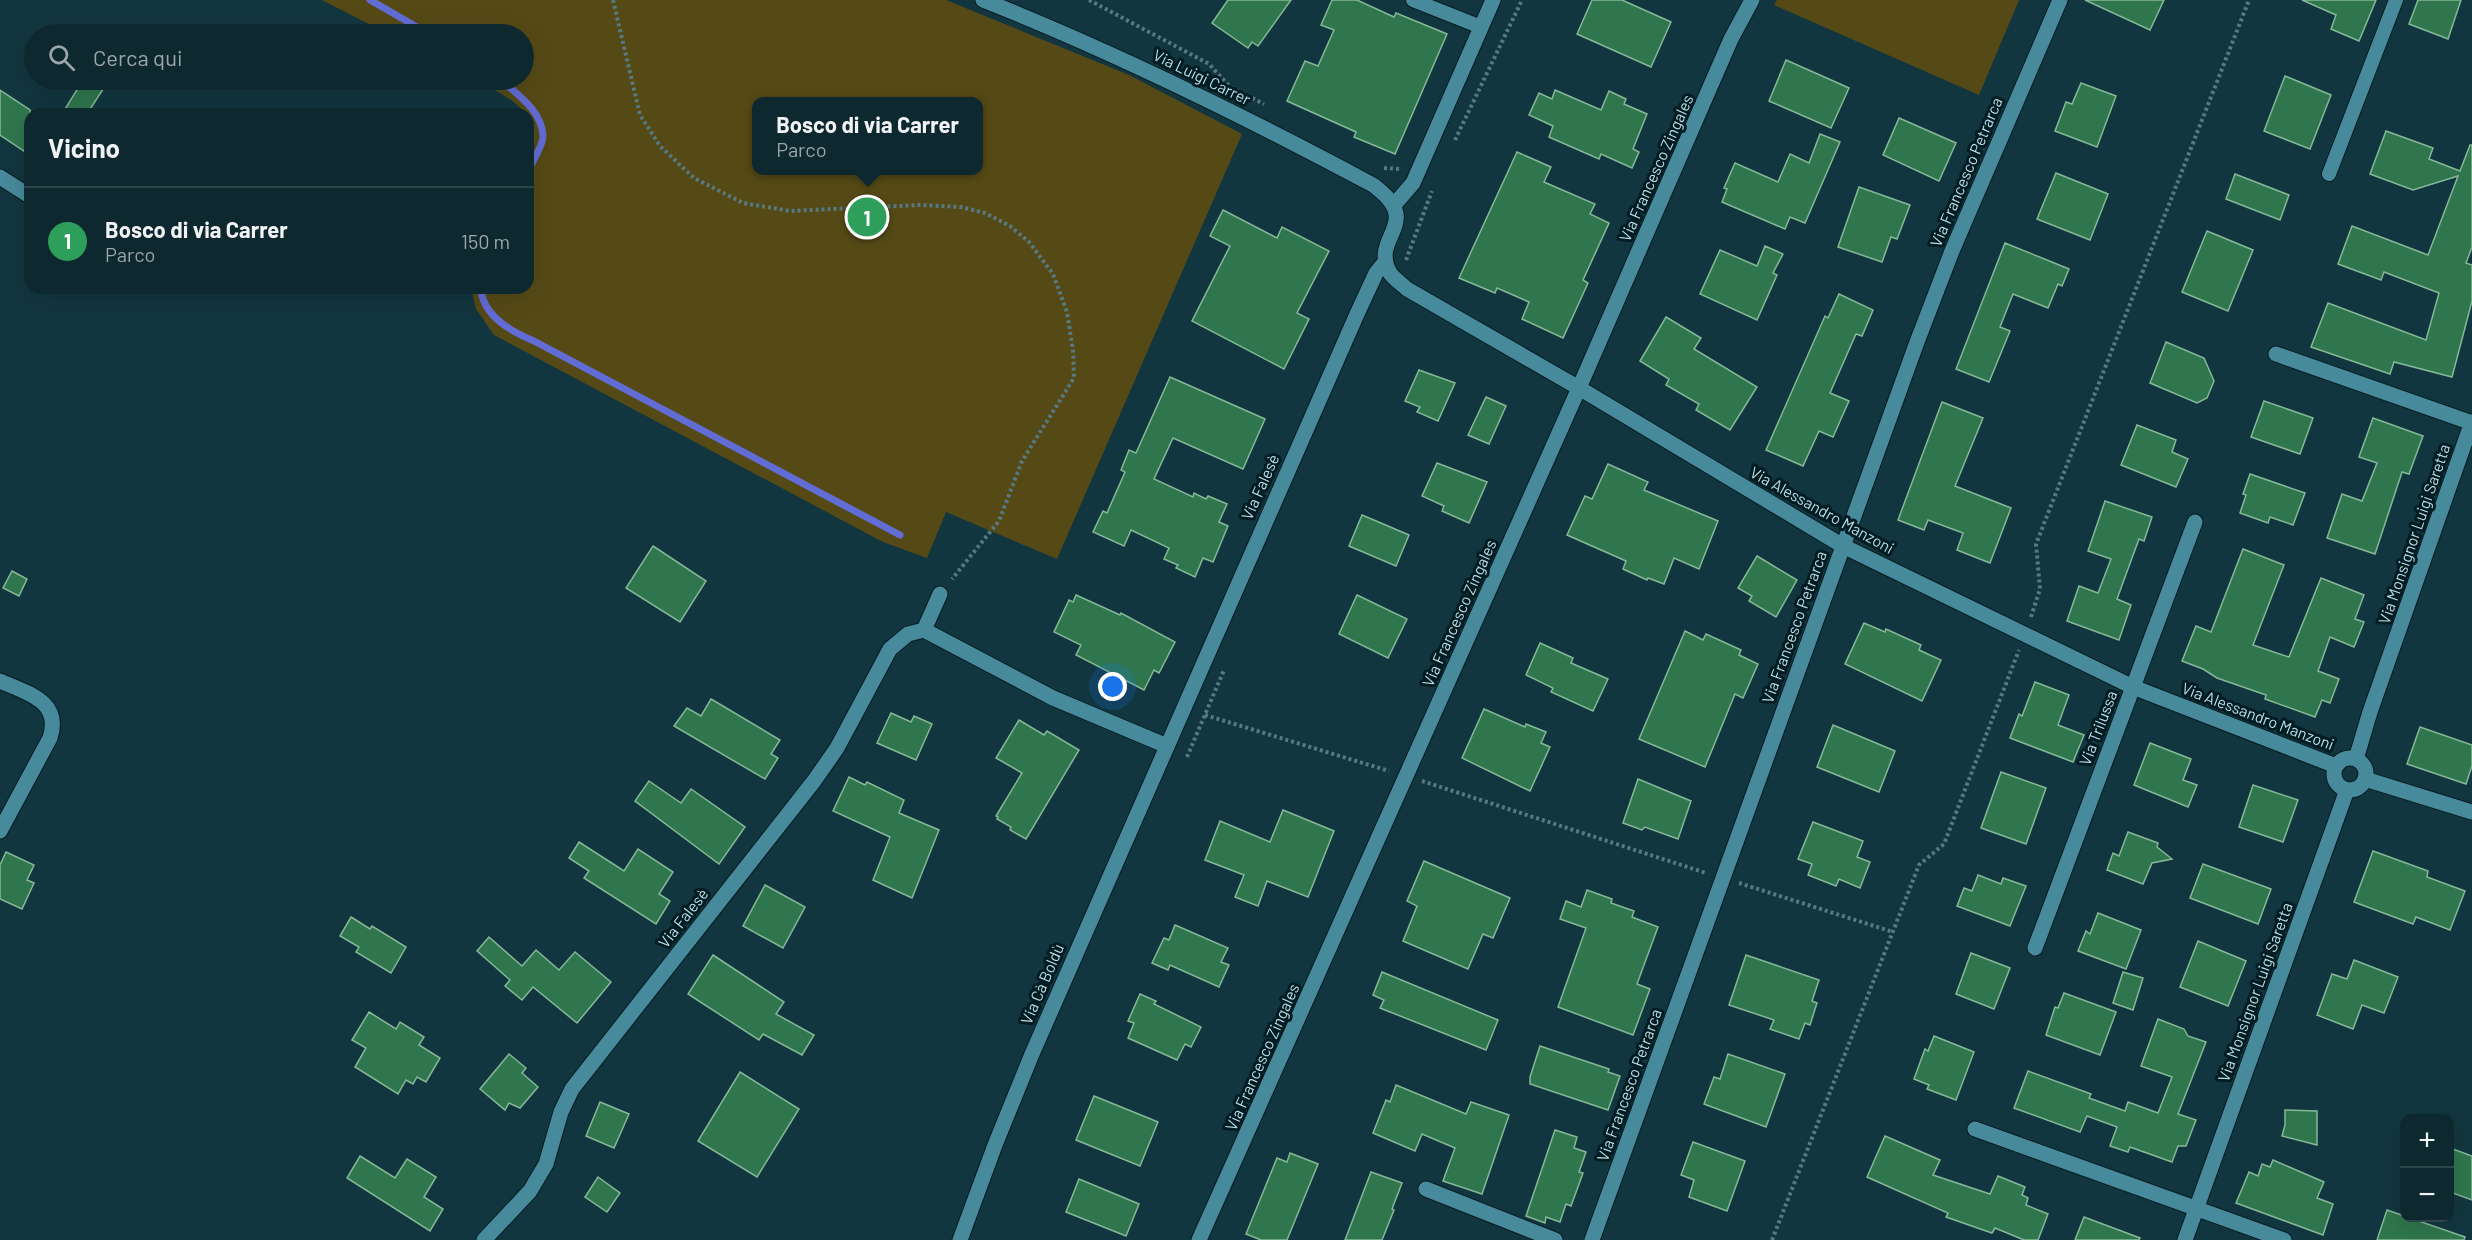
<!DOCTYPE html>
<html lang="it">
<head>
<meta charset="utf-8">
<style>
	body { margin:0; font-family:Barlow,sans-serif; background:#1c343b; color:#f1f3f6 }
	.controls { position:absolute; right:18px; bottom:18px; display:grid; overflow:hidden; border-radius:12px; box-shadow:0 6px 24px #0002 }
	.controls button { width:54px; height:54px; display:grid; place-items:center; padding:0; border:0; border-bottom:2px solid #2e444b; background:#0e282f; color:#f1f3f6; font:30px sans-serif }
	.you { position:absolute; left:1113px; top:687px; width:21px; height:21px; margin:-15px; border:4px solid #fff; border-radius:50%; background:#1a73e8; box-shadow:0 0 0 9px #1a73e833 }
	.badge { display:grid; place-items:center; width:39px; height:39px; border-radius:50%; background:#1a73e8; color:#fff; font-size:20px; font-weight:700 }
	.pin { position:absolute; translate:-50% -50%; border:3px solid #fff; box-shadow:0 2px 6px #0006 }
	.popup { position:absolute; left:752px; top:97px; width:231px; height:78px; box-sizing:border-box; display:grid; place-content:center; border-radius:12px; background:#0e282f; filter:drop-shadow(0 2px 4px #0005); font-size:20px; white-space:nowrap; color:#9ba6aa }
	.popup b { font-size:22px; color:#f1f3f6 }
	.popup::after { content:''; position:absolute; left:50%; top:100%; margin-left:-12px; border:12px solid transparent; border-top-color:#0e282f }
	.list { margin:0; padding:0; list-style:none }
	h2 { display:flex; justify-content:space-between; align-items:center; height:78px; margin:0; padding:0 24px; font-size:26px }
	h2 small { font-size:20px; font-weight:400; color:#9ba6aa }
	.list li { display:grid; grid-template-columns:39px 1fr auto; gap:18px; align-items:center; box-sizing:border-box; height:108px; padding:0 24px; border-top:2px solid #2e444b }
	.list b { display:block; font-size:22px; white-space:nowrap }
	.list p { margin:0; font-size:20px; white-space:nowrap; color:#9ba6aa }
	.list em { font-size:20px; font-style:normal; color:#9ba6aa }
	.icon { flex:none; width:33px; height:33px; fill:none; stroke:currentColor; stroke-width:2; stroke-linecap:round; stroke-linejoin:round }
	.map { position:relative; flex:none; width:2472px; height:1240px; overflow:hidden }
	.search { position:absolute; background:#0e282f; box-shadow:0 6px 24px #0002; left:24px; top:24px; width:510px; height:66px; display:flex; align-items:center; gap:15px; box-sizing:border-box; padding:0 21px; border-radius:33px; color:#9ba6aa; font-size:22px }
	.panel { position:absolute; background:#0e282f; box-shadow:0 6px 24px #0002; left:24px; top:108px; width:510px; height:186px; border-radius:18px }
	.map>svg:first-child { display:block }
	.green { fill:#554a16; fill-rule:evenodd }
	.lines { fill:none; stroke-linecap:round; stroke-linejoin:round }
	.stream { stroke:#626cd5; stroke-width:7 }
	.building { fill:#2f764e; stroke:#85b897; stroke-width:1.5 }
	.lane-casing { stroke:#071c21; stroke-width:16 }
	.street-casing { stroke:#071c21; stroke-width:17 }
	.secondary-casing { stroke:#071c21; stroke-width:17 }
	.path { stroke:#577982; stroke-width:4; stroke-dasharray:3 3; stroke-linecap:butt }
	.lane { stroke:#478a9b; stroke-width:14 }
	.street { stroke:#478a9b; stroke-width:15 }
	.secondary { stroke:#478a9b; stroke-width:15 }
	.labels { text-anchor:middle; stroke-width:6; stroke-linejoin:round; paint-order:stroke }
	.street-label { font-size:16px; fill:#bddde6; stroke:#011c23 }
</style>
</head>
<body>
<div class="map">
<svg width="2472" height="1240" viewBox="0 0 2472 1240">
	<rect width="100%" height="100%" fill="#12363f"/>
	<g class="green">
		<path d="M 322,0 L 946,0 L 1129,75 L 1242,134 L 1057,559 L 946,512 L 927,558 L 883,542 L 494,335 L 476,309 L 471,288 L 528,288 L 528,146 C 544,111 500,93 475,80 L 524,80 L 524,34 L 388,34 ZM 756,101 L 978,101 L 978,170 L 756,170 Z"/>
		<polygon points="1777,0 2019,0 1979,95 1774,5"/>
	</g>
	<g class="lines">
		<g class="stream">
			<polyline points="370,0 429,34"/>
			<path d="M 501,80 C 518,95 542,111 543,136 C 543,146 532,162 528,171"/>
			<path d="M 481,288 C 482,315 512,332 534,341 L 900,535"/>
		</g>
	</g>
	<g class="building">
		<polygon points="1228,0 1291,0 1258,46 1252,42 1248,48 1212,23"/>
		<polygon points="1332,0 1357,0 1394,17 1396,13 1447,34 1395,154 1354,137 1356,132 1287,101 1305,61 1318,66 1334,30 1321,25"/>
		<polygon points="1592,0 1622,0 1671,22 1651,67 1577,34"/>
		<polygon points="2085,0 2164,0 2150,30"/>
		<polygon points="2302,0 2376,0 2359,41 2331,29 2336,15"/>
		<polygon points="2418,0 2461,0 2448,39 2409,24"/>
		<polygon points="1786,60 1849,88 1831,128 1769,101"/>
		<polygon points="2285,76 2331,95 2310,149 2264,131"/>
		<polygon points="83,80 109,80 87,114 62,114"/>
		<polygon points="2081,83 2116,96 2097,147 2055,131 2066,102 2072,104"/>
		<polygon points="0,90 30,110 30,155 0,135"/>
		<polygon points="1555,90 1601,110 1609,91 1626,99 1624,104 1647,114 1633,149 1639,152 1632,168 1601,154 1599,159 1549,137 1553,126 1529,115 1539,93 1552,99"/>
		<polygon points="1899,118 1956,143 1939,181 1883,155"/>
		<polygon points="2386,131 2433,148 2429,159 2460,171 2470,145 2472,145 2472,247 2466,263 2472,265 2472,301 2452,377 2394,362 2390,374 2311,347 2328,303 2426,340 2439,293 2384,272 2381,280 2338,264 2352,226 2428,255 2458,176 2413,190 2370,174"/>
		<polygon points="1820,134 1840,142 1805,223 1790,217 1785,229 1722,202 1727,189 1724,188 1735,163 1778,182 1790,154 1809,163"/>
		<polygon points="1517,152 1551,167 1544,182 1595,204 1590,214 1609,223 1583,280 1588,283 1563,338 1522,319 1529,302 1497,288 1495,293 1459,278"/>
		<polygon points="2056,173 2108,194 2090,240 2037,219"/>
		<polygon points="2235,174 2289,195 2280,220 2226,199"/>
		<polygon points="1859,187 1910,205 1897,239 1891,237 1882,262 1838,247"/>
		<polygon points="1223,210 1277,238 1282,227 1329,251 1297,313 1309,319 1284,369 1192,321 1230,246 1210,236"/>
		<polygon points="2207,231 2253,250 2228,311 2182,292"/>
		<polygon points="2005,243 2069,269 2062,286 2058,284 2048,308 2013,294 2000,327 2010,331 1989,382 1956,369"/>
		<polygon points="1765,246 1783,254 1773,273 1777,275 1757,320 1700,294 1720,250 1757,266"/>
		<polygon points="1839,294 1873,310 1862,336 1856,334 1830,393 1849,401 1833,437 1819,431 1803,466 1766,450 1825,316 1828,318"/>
		<polygon points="1666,317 1701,338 1694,349 1757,387 1730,430 1696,410 1699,404 1666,385 1669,379 1640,361"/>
		<polygon points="2166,342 2204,358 2214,381 2207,398 2197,403 2150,383"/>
		<polygon points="1419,370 1455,383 1438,421 1417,412 1420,407 1405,401"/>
		<polygon points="1170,377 1265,419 1243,469 1173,438 1154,479 1193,497 1194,493 1206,499 1208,496 1227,504 1219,522 1228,526 1213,562 1203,558 1195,577 1176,568 1178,565 1164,559 1169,548 1131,530 1124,546 1093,532 1103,511 1107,513 1125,472 1121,470 1129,450 1136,453"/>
		<polygon points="1486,397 1506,406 1489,444 1468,435"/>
		<polygon points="2264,401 2313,418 2300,454 2251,437"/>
		<polygon points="1942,402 1983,418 1955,486 2011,508 1990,563 1957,550 1963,533 1928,520 1924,530 1898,520"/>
		<polygon points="2373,418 2423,436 2409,474 2402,472 2375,554 2327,538 2342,494 2362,501 2377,463 2359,457"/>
		<polygon points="2137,425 2176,440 2172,452 2188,459 2176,487 2121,465"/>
		<polygon points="1437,463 1487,482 1469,523 1442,511 1444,506 1422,496"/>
		<polygon points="1608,464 1648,482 1644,490 1718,521 1699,569 1674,558 1664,584 1648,578 1647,580 1623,569 1626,561 1567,535 1585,496 1592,499"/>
		<polygon points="2250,474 2305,493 2293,525 2270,517 2268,523 2240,513 2246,495 2243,494"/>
		<polygon points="2105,501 2152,517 2144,541 2139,539 2117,599 2131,605 2119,640 2067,621 2079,586 2098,593 2111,559 2088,551"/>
		<polygon points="1362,515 1409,535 1396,566 1349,546"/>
		<polygon points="653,546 706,581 680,622 626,588"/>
		<polygon points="2243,549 2284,565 2253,645 2289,657 2321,578 2364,595 2355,619 2364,622 2354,647 2330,637 2318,671 2339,679 2330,703 2322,700 2315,717 2265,699 2266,695 2217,678 2203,669 2182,661 2196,626 2211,632"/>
		<polygon points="1757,556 1797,580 1776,617 1749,601 1752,596 1738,588"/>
		<polygon points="12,571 27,579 19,596 3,588"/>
		<polygon points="1076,595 1120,615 1121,613 1175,642 1159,673 1154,670 1144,690 1076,655 1081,645 1054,632 1069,600 1073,602"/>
		<polygon points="1357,595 1407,619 1388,658 1339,634"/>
		<polygon points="1864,623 1885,632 1886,629 1921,645 1919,650 1941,660 1922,701 1845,664"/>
		<polygon points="1685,631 1703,640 1706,634 1741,650 1739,655 1758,664 1743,698 1735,694 1705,767 1639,739"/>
		<polygon points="1540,643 1573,658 1571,663 1608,679 1593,711 1551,692 1553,688 1526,675"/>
		<polygon points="2035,682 2069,695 2058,725 2084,735 2073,762 2010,738 2019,714 2022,716"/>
		<polygon points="711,699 780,740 771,754 778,758 765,779 674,726 687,708 701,716"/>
		<polygon points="1484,709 1525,727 1526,724 1546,732 1541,743 1550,747 1530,791 1462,758"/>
		<polygon points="891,713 911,722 914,716 932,724 916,760 877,743"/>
		<polygon points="1019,720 1044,735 1047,731 1079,750 1026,839 1010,830 1011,827 997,819 998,817 996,816 1022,773 996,758"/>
		<polygon points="1833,725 1895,751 1879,792 1817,767"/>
		<polygon points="2420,727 2472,745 2472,766 2466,784 2407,764"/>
		<polygon points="2150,743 2191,759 2183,780 2197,785 2188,807 2134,785"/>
		<polygon points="2001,772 2046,788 2026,844 1981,828"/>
		<polygon points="849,777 865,785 867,782 904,800 899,813 939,830 912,898 873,880 890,837 833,811"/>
		<polygon points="1638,779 1691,801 1678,839 1645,827 1642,830 1623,823"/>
		<polygon points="649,781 681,803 691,789 745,827 719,864 635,801"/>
		<polygon points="2253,785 2298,800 2283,842 2239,827"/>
		<polygon points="1283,810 1334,831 1308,897 1267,881 1258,906 1235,897 1244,875 1205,860 1220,821 1270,842"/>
		<polygon points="1813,822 1863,841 1857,857 1870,862 1860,888 1839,879 1836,886 1808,875 1812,864 1798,859"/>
		<polygon points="2128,832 2158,843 2157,847 2172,859 2152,863 2143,884 2107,870 2113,853 2119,856"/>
		<polygon points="579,842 624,871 638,849 673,872 659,894 670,901 656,924 584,878 589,871 569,858"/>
		<polygon points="2373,851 2428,871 2427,877 2465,891 2450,930 2416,917 2413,924 2354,902"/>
		<polygon points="6,852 34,865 27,880 34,883 22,909 0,899 0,865"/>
		<polygon points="1424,861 1510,898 1493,938 1483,934 1468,969 1403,941 1417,906 1407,901"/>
		<polygon points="2203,864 2271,889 2258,924 2190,898"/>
		<polygon points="1978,875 2001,884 2003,878 2026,886 2010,926 1957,906 1964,888 1972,891"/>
		<polygon points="765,885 805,907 783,948 743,926"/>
		<polygon points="1587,890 1612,899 1611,903 1634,911 1632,917 1658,927 1637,984 1650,989 1633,1035 1558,1007 1586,928 1560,919 1566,901 1581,907"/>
		<polygon points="2098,913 2141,930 2126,969 2078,951 2086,931 2090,934"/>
		<polygon points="351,917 370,929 372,926 406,947 391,973 356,952 359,947 340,936"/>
		<polygon points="1175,925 1228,948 1221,962 1229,965 1219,987 1170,965 1168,970 1152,963 1164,938 1169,940"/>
		<polygon points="489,937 522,966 536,950 559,970 575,952 611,982 577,1023 533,987 522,1000 505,986 510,980 477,951"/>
		<polygon points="2198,941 2246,961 2228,1006 2180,987"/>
		<polygon points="1971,953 2010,968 1994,1009 1956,994"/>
		<polygon points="713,955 784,1002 776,1014 814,1035 802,1055 763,1034 759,1040 688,994"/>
		<polygon points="1746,955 1819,980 1812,1001 1817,1003 1810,1025 1805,1023 1799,1039 1770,1029 1774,1020 1729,1005"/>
		<polygon points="2354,960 2398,977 2384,1013 2362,1005 2353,1029 2317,1015 2332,974 2347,979"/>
		<polygon points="1382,972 1498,1020 1486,1050 1380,1008 1384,1000 1373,995"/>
		<polygon points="2123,972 2143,978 2133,1010 2113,1003"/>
		<polygon points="2064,993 2116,1012 2100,1055 2046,1035 2055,1007 2058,1008"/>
		<polygon points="1140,994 1156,1001 1154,1004 1201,1027 1191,1047 1185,1044 1177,1060 1128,1038 1134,1023 1128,1021"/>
		<polygon points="369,1012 396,1029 400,1022 424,1037 419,1045 440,1058 426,1082 417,1077 413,1084 406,1080 398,1094 355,1067 366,1048 352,1040"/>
		<polygon points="2158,1019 2184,1029 2188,1036 2206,1042 2178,1114 2196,1120 2186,1146 2178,1146 2172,1162 2130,1147 2128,1152 2110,1146 2117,1127 2087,1116 2080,1132 2014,1108 2028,1071 2091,1094 2089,1098 2125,1111 2128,1102 2158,1113 2172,1077 2141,1066"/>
		<polygon points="1934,1036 1974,1052 1956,1100 1927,1089 1929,1085 1914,1079 1925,1049 1928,1051"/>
		<polygon points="1540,1046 1609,1069 1608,1072 1620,1076 1608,1110 1530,1084 1530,1077"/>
		<polygon points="509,1054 526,1068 522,1073 538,1087 520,1108 509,1103 505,1110 480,1089"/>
		<polygon points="1728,1054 1785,1074 1766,1127 1704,1104 1714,1077 1720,1079"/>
		<polygon points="740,1072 799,1109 757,1177 698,1141"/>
		<polygon points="1396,1085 1466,1114 1471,1102 1509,1115 1482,1194 1443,1181 1455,1148 1422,1134 1415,1151 1373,1133 1386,1100 1390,1102"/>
		<polygon points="1094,1096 1158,1122 1140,1166 1076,1140"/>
		<polygon points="600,1102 629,1114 614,1148 586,1136"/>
		<polygon points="2285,1110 2317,1111 2317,1145 2282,1136 2285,1125"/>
		<polygon points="1555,1130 1577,1137 1574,1148 1586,1152 1579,1172 1583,1173 1571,1206 1566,1204 1560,1222 1546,1217 1545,1223 1526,1216"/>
		<polygon points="1885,1136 1940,1160 1933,1175 1990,1194 1998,1176 2025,1187 2022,1195 2028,1198 2026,1205 2048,1214 2038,1240 2024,1240 1995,1228 1992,1233 1946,1217 1948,1213 1867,1177"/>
		<polygon points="1693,1142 1745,1161 1727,1211 1689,1197 1694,1180 1681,1175"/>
		<polygon points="2450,1148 2472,1156 2472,1200 2450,1192"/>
		<polygon points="1290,1153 1318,1164 1287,1240 1261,1240 1246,1234 1277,1158 1287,1162"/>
		<polygon points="360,1156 395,1178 407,1159 436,1177 424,1197 443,1209 430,1231 347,1178"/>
		<polygon points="2273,1160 2324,1182 2317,1198 2333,1204 2323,1235 2236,1203 2249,1172 2258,1176 2262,1164 2270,1167"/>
		<polygon points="1371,1172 1402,1183 1392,1209 1394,1210 1382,1240 1345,1240"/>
		<polygon points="598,1177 620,1193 607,1212 585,1197"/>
		<polygon points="1079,1179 1139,1204 1126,1236 1066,1212"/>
		<polygon points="2387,1210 2465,1237 2464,1240 2377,1240"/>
		<polygon points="2084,1217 2140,1238 2139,1240 2075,1240"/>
	</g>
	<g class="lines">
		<defs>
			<g id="lane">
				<polyline points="1413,0 1481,27"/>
				<polyline points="2329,174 2396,0"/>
			</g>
			<g id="street">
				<polyline points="0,177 28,195"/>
				<polyline points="1394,205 1413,183 1493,0"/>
				<polyline points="2276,354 2472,423"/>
				<polyline points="924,630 940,594"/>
				<path d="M 0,681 C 27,693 62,701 50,738 L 0,831"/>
				<polyline points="2035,948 2195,522"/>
				<polyline points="1975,1129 2284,1240"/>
				<polyline points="1426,1189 1555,1240"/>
				<polyline points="484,1240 530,1191 546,1164 561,1112 572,1089 814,781 837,748 890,649 908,634 924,630 1053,698 1167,746"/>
				<polyline points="960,1240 995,1145 1032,1054 1357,314 1376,273 1385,262"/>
				<polyline points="1199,1240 1579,388"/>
				<polyline points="1592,1240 1917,342 1952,251 2060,0"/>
				<polyline points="2185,1240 2347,790"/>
			</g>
			<g id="secondary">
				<path d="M 983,0 C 1117,53 1246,117 1373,185 C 1426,224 1369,236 1390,273 C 1394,279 1402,284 1407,289 L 1579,388 L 1843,546 L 2133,687 L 2336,766"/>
				<polyline points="1579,388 1731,39 1752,0"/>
				<circle cx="2350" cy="774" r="16"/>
				<polyline points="2356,759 2370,712 2472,422"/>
				<polyline points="2365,779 2472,812"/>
			</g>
		</defs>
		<use href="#lane" class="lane-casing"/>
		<use href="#street" class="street-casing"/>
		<use href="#secondary" class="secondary-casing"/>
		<g class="path">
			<polyline points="613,0 640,115 660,146 694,178 743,203 790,211 920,205 961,207 985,213 1010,226 1029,242 1053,274 1067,312 1073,350 1074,378 1022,461 999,521 952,579"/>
			<polyline points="1089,0 1209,64 1230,87 1264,104"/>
			<polyline points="1455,140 1522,0"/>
			<polyline points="1384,168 1400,169"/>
			<polyline points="1406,260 1432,191"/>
			<polyline points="2031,617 2040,589 2036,544 2249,0"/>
			<polyline points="1205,715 1389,771"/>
			<polyline points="1187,757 1224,670"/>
			<polyline points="1422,781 1706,873"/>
			<polyline points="1739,883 1893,932"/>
			<polyline points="1772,1240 1919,865 1944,844 2019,650"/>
		</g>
		<use href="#lane" class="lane"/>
		<use href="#street" class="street"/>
		<use href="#secondary" class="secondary"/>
	</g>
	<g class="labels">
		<g class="street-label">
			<text transform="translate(1202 77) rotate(26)" y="6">Via Luigi Carrer</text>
			<text transform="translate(1656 168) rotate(-66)" y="6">Via Francesco Zingales</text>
			<text transform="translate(1966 172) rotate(-67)" y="6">Via Francesco Petrarca</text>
			<text transform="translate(1260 487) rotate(-66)" y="6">Via Falesè</text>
			<text transform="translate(1822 510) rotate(29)" y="6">Via Alessandro Manzoni</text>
			<text transform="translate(2414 534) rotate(-71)" y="6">Via Monsignor Luigi Saretta</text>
			<text transform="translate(1459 613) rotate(-66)" y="6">Via Francesco Zingales</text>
			<text transform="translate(1794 627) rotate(-70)" y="6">Via Francesco Petrarca</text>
			<text transform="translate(2258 716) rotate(21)" y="6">Via Alessandro Manzoni</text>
			<text transform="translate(2098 728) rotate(-69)" y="6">Via Trilussa</text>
			<text transform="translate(683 918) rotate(-52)" y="6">Via Falesè</text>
			<text transform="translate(1042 984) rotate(-67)" y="6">Via Cà Boldù</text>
			<text transform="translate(2255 992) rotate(-70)" y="6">Via Monsignor Luigi Saretta</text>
			<text transform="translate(1262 1057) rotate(-66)" y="6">Via Francesco Zingales</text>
			<text transform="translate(1629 1085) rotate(-70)" y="6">Via Francesco Petrarca</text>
		</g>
	</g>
</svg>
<div class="controls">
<button>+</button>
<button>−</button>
</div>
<div class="you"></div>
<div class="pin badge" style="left:867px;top:217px;background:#2e9e5b">1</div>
<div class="popup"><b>Bosco di via Carrer</b>Parco</div>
<div class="search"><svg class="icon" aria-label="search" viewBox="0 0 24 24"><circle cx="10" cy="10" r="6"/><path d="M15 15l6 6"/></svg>Cerca qui</div>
<section class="panel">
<h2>Vicino<small></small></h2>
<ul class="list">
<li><span class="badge" style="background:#2e9e5b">1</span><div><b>Bosco di via Carrer</b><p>Parco</p></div><em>150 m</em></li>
</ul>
</section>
</div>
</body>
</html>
